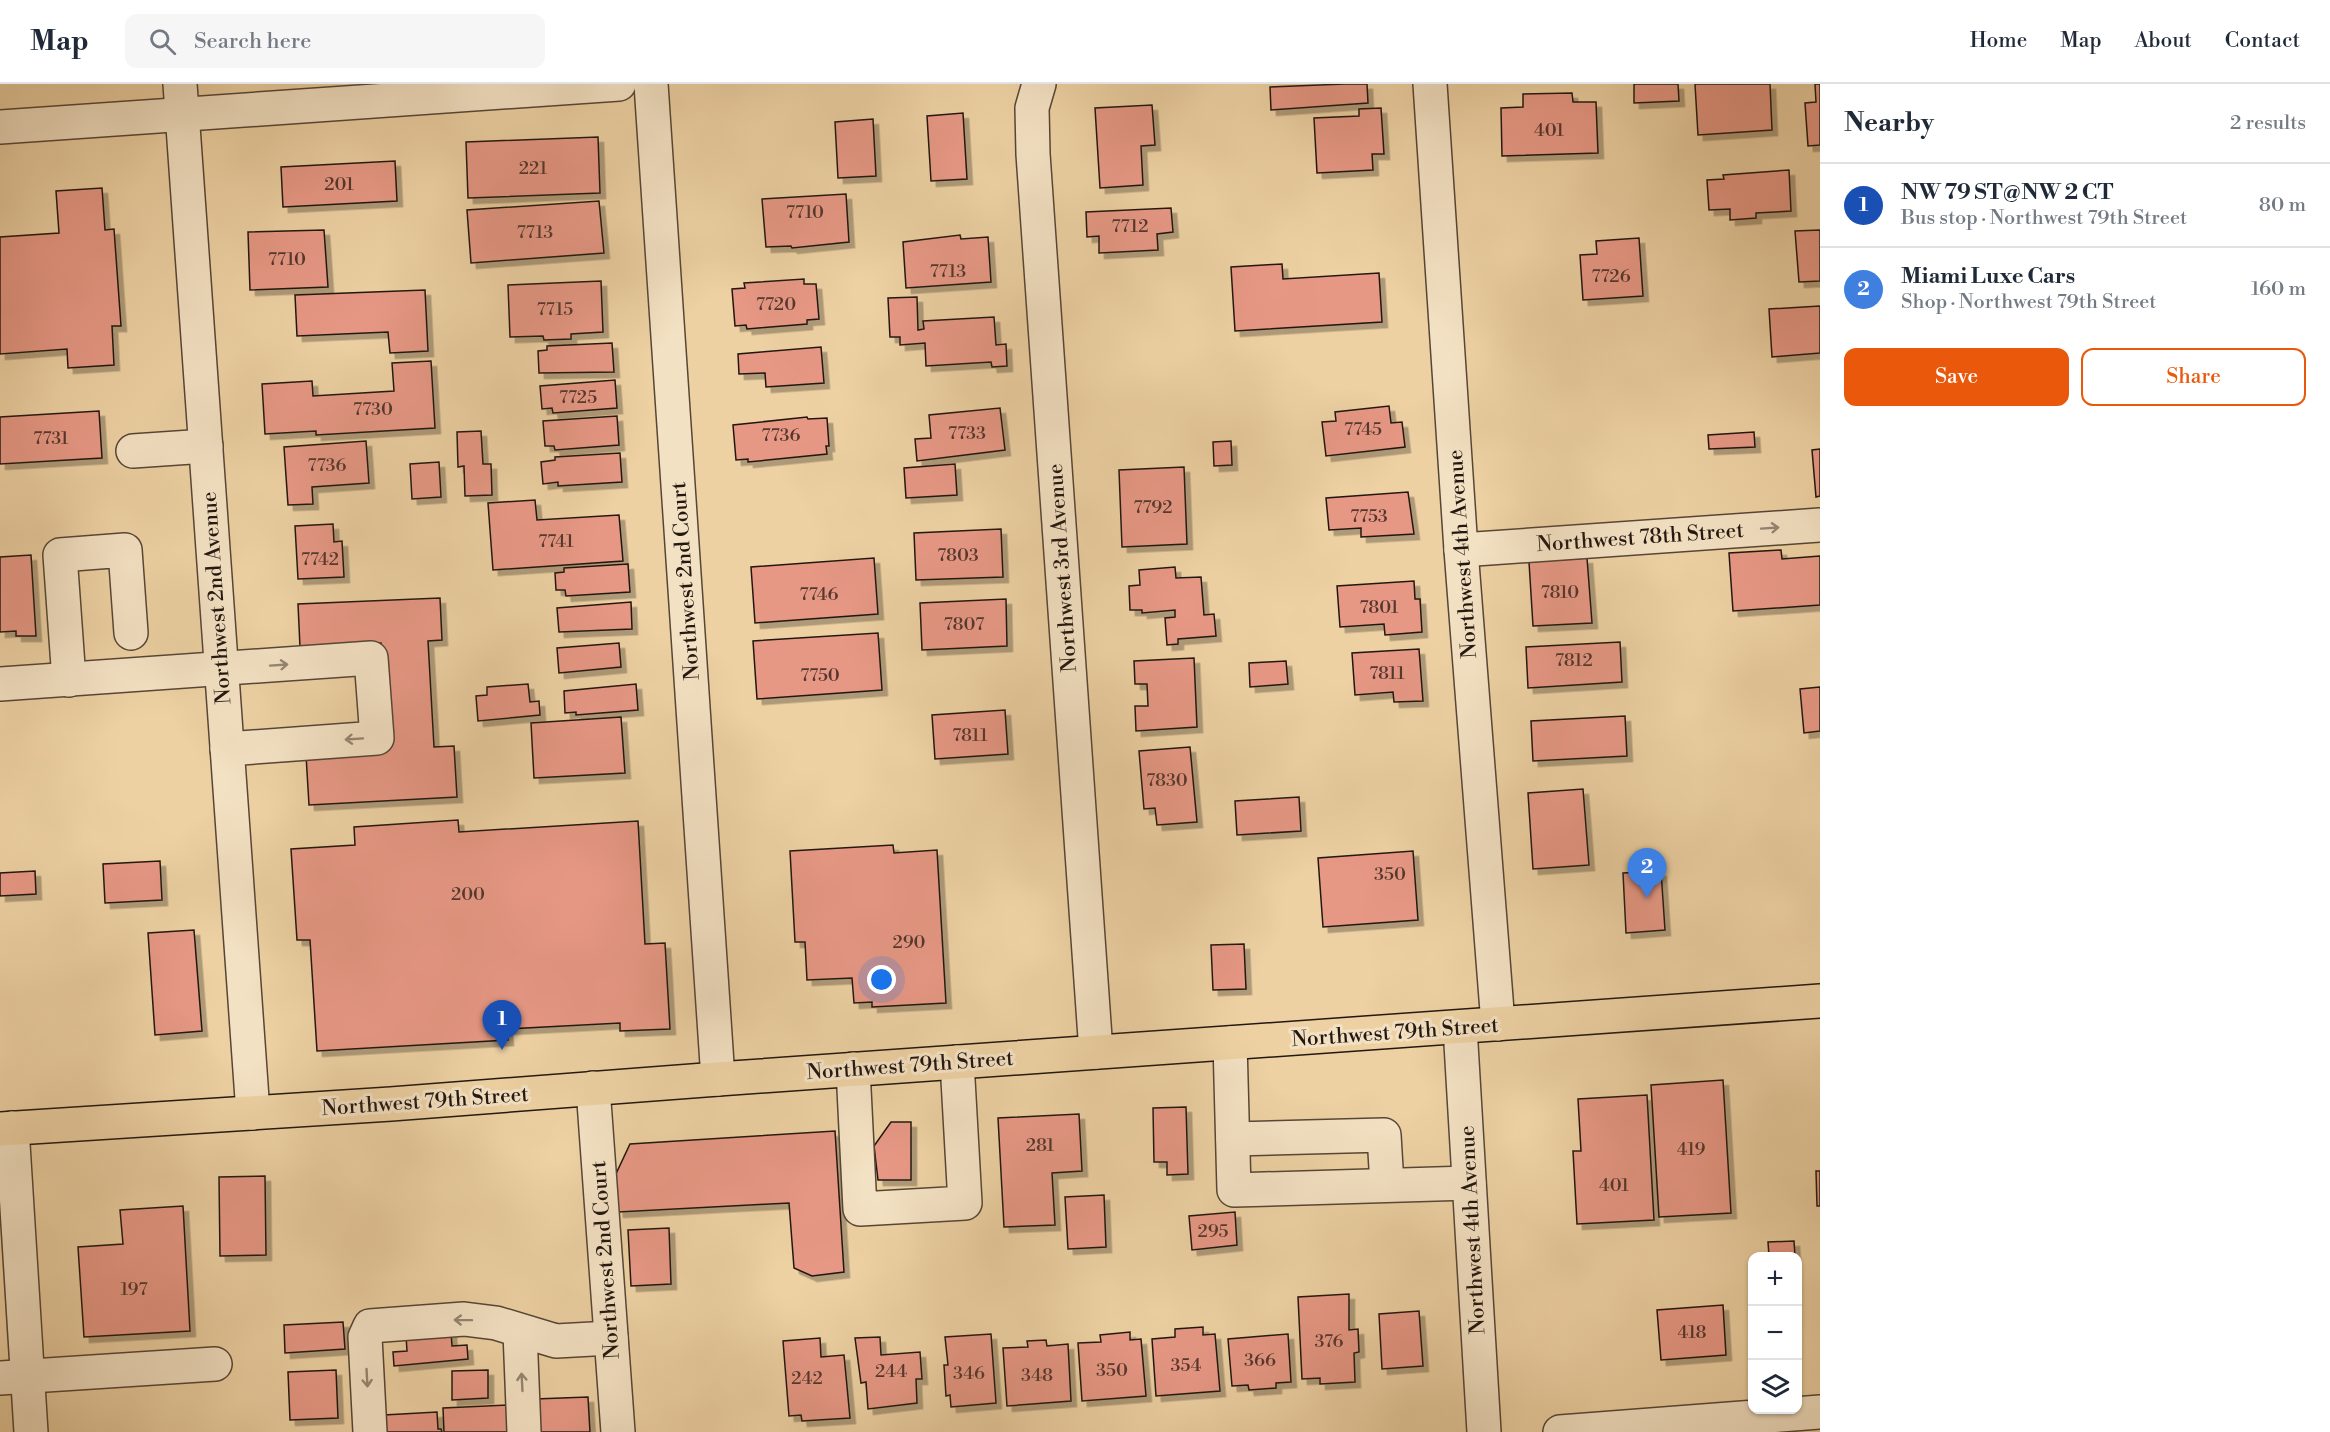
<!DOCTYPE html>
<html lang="en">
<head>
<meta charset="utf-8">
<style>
	body { margin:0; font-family:"Libre Bodoni",serif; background:#f6f6f7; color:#1f2937 }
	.controls { position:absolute; right:18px; bottom:18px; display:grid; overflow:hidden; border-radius:12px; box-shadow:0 2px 4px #0004 }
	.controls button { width:54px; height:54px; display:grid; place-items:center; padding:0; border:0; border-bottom:2px solid #e0e1e3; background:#fff; color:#1f2937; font:30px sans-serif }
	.you { position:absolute; left:882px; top:896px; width:21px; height:21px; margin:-15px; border:4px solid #fff; border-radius:50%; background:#1a73e8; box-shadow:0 0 0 9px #1a73e833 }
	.badge { display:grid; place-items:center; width:39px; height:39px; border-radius:50%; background:#ea580c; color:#fff; font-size:20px; font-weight:700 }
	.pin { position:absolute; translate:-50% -50px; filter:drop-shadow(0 2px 3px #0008) }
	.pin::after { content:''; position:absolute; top:32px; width:21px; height:18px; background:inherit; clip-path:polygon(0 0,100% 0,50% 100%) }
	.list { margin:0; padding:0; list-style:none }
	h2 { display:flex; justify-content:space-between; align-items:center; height:78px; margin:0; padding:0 24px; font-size:26px }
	h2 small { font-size:20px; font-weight:400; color:#747a83 }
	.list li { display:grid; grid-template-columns:39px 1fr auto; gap:18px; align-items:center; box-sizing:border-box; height:84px; padding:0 24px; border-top:2px solid #e0e1e3 }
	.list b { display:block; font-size:22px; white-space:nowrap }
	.list p { margin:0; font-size:20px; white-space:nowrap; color:#747a83 }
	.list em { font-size:20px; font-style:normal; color:#747a83 }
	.actions { display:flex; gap:12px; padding:18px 24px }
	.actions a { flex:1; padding:14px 0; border:2px solid #ea580c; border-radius:12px; text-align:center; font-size:21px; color:#ea580c }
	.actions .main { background:#ea580c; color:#fff }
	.icon { flex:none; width:33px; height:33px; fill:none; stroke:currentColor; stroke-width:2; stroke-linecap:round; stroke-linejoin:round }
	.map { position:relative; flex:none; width:1820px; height:1348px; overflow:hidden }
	header { display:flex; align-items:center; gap:36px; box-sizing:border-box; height:84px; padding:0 30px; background:#fff; border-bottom:2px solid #e0e1e3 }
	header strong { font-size:28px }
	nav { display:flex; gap:33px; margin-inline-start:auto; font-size:21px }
	.search { width:420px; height:54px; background:#f6f6f7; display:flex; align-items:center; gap:15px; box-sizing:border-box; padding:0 21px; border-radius:12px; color:#747a83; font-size:22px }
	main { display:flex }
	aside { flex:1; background:#fff }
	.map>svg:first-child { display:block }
	.building { fill:#e79885; stroke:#231711; stroke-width:1.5; filter:url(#shadow) }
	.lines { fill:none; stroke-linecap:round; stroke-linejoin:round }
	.minor-casing { stroke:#564636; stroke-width:36 }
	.major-casing { stroke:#231711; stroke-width:36 }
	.minor { stroke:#f3e1c3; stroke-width:33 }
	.major { stroke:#edd1a3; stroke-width:33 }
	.oneway { stroke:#958673 }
	.labels { text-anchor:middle; stroke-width:6; stroke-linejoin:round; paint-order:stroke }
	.number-label { font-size:18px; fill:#54372e }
	.street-label { font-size:21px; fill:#231711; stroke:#f3e1c3 }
</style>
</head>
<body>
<header>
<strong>Map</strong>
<div class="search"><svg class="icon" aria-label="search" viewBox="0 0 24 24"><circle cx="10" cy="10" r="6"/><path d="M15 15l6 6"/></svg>Search here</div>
<nav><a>Home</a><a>Map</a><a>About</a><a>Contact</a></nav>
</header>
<main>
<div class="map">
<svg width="1820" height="1348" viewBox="0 0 1820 1348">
	<defs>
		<filter id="shadow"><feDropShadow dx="5.5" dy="5.5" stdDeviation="0" flood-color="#0004"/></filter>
	</defs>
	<rect width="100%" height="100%" fill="#edd1a3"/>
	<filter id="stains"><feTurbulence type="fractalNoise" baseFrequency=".00333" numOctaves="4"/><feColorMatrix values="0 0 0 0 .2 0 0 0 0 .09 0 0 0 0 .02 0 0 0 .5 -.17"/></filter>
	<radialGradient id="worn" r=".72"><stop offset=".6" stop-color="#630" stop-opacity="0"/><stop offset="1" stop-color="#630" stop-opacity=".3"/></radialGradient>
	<g class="building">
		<polygon points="1345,0 1367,0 1368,19 1271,26 1270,3"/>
		<polygon points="1634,0 1678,0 1679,17 1634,19"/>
		<polygon points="1695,0 1770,0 1772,46 1698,51"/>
		<polygon points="1815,0 1820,0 1820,61 1808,62 1805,19 1816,18"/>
		<polygon points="1572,9 1573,18 1596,18 1598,69 1502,72 1501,24 1523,23 1523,10"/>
		<polygon points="1152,21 1155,61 1141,62 1143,101 1100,104 1095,24"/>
		<polygon points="1381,24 1384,70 1372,70 1373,86 1317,89 1314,34 1359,32 1359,25"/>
		<polygon points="963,29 967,95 931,97 927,32"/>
		<polygon points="873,35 876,92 838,94 835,38"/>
		<polygon points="598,53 600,109 468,114 466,58"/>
		<polygon points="395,77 397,117 283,123 281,83"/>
		<polygon points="1789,86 1791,127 1756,129 1756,134 1730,136 1730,125 1709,126 1707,96 1724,95 1723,91"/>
		<polygon points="102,104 105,146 114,145 121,242 112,242 114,281 68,284 67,265 0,270 0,153 59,149 56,107"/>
		<polygon points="846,110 849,158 792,164 791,162 766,163 762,115"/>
		<polygon points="599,117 604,169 471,179 467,126"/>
		<polygon points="1171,124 1173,148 1157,150 1158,166 1099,169 1099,152 1087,153 1086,128"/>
		<polygon points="324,146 328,203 250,206 248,148"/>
		<polygon points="1820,146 1820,197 1799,198 1795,147"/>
		<polygon points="960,151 961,155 988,153 991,198 906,204 903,158"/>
		<polygon points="1639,154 1643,212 1583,216 1580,171 1597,170 1596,157"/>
		<polygon points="1282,180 1283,195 1379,189 1382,238 1235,247 1231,183"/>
		<polygon points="804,195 804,200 816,200 819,235 807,236 807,240 747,245 746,241 735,242 732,205 745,204 744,199"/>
		<polygon points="601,197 603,248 571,250 571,255 544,256 543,252 510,253 508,201"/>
		<polygon points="425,206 428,267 390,269 388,248 297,252 295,211"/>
		<polygon points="917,213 918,246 924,245 923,237 994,233 996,261 1006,260 1007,282 992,283 991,278 926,282 925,259 900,261 900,253 890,253 888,214"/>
		<polygon points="1820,222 1820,269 1772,273 1769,225"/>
		<polygon points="612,259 614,288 539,289 538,267 547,266 547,262"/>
		<polygon points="821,263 824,299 766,303 765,289 739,290 738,270"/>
		<polygon points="431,277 435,344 316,351 316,347 265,350 262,300 312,297 313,312 394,307 392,279"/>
		<polygon points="615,296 617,324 553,329 552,324 542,325 540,302"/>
		<polygon points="1389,322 1391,339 1402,338 1405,363 1326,372 1322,338 1336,337 1335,328"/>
		<polygon points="1000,324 1005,366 917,377 915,355 931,354 929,331"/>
		<polygon points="99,327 102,374 0,380 0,333"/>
		<polygon points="617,332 619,361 555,366 554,362 545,362 543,337"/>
		<polygon points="807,333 808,335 827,334 829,362 826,362 827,370 748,378 748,375 736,376 733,341"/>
		<polygon points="481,347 483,380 491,380 492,411 465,412 464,382 458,383 457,348"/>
		<polygon points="1754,348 1755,363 1709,365 1708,351"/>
		<polygon points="366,357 369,399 312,403 313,420 288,421 284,363"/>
		<polygon points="1231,357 1232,381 1214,382 1213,358"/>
		<polygon points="1820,365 1820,412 1816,413 1812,366"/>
		<polygon points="620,369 622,398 558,402 558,398 543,400 541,378 555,376 555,373"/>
		<polygon points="439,378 441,413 412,415 410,380"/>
		<polygon points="955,380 957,411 906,414 904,384"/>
		<polygon points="1184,383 1187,460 1122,463 1119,386"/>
		<polygon points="1408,408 1414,450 1361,453 1361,444 1329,446 1326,414"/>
		<polygon points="535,416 537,436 619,431 623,477 493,486 488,419"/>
		<polygon points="333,440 334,458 342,457 344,493 298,495 295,442"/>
		<polygon points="1001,445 1003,493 916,496 914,449"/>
		<polygon points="1781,466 1782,475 1820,472 1820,521 1733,527 1729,469"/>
		<polygon points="31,471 36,552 16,552 16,547 0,548 0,473"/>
		<polygon points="874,474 878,530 755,539 751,483"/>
		<polygon points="1587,474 1592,539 1533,542 1529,478"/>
		<polygon points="628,480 630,508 566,512 565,506 556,506 555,489 564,488 564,484"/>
		<polygon points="1175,483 1176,494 1201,493 1204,531 1214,530 1216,552 1178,555 1178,560 1167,561 1165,534 1175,533 1175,526 1142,529 1142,526 1130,526 1129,502 1140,501 1139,486"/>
		<polygon points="1414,497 1415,515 1420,515 1422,548 1385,551 1384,540 1340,543 1337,502"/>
		<polygon points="440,514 442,556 428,557 434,663 454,662 457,713 309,721 306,671 387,667 381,559 300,563 298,520"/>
		<polygon points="1006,515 1007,562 922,566 920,519"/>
		<polygon points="631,518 632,545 559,548 557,524"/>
		<polygon points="878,549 882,606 757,615 753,557"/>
		<polygon points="1620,558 1622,598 1528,604 1526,563"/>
		<polygon points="619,559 621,583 559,589 557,564"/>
		<polygon points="1419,565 1423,617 1394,618 1393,608 1355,611 1352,569"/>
		<polygon points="1194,574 1197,643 1136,647 1135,622 1148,622 1147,600 1135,600 1134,577"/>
		<polygon points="1286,577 1288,600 1250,603 1249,579"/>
		<polygon points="528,600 530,618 539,617 540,631 478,637 476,612 487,611 487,603"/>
		<polygon points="636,600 638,626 576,631 576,628 565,629 564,607"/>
		<polygon points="1820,603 1820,647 1804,649 1800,605"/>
		<polygon points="1005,626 1008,670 935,675 932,631"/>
		<polygon points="1625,632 1627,672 1533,677 1531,637"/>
		<polygon points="621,633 625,689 534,694 531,639"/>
		<polygon points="1190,663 1197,738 1157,741 1155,724 1144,725 1139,667"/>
		<polygon points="1583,705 1589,781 1533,785 1528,709"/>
		<polygon points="1299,713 1301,747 1237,751 1235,717"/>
		<polygon points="458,736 459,748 638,737 645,860 665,859 670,945 620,947 620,939 507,945 508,956 317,967 310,856 297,856 291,765 355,761 354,743"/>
		<polygon points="893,761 894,769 937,766 946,919 872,923 872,918 854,919 852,894 807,896 805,858 795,858 790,767"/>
		<polygon points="1413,767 1418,836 1323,843 1318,774"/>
		<polygon points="160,777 162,816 105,819 103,780"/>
		<polygon points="35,787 36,810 0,812 0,789"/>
		<polygon points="1661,787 1665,846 1626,849 1623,789"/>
		<polygon points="194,846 202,947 155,951 148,849"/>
		<polygon points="1244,860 1246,905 1213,906 1211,861"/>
		<polygon points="1723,996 1731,1129 1659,1133 1651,1001"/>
		<polygon points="1647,1011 1654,1136 1577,1140 1573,1067 1581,1067 1578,1015"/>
		<polygon points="1186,1023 1188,1090 1167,1091 1167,1078 1154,1078 1153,1024"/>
		<polygon points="1079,1030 1082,1087 1052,1089 1055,1141 1004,1143 998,1034"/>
		<polygon points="891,1038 911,1038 911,1096 878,1096 874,1062"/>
		<polygon points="835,1047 844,1188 812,1192 794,1184 789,1119 618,1128 615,1092 630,1060"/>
		<polygon points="1816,1087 1820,1087 1820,1122 1817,1122"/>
		<polygon points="265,1092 266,1171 220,1172 219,1093"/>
		<polygon points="1104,1111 1106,1163 1068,1165 1065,1113"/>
		<polygon points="183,1122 190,1247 84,1253 78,1163 123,1160 120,1126"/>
		<polygon points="1235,1128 1237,1161 1192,1166 1189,1132"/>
		<polygon points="669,1144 671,1200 631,1202 628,1146"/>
		<polygon points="1794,1157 1795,1172 1769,1172 1768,1158"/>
		<polygon points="1349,1210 1349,1246 1358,1245 1359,1268 1354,1269 1355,1298 1320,1300 1320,1294 1302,1295 1298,1213"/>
		<polygon points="1723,1221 1726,1271 1661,1276 1657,1226"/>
		<polygon points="1419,1227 1423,1282 1382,1285 1379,1230"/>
		<polygon points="343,1238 345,1265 285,1269 284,1241"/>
		<polygon points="1203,1243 1203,1251 1215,1250 1220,1307 1156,1312 1152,1255 1175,1253 1175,1245"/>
		<polygon points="451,1248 452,1262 467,1261 468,1275 394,1282 393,1268 407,1267 406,1252"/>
		<polygon points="1130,1248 1130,1256 1141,1255 1146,1312 1082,1317 1078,1259 1101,1258 1100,1251"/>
		<polygon points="991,1250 996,1319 951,1323 950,1311 946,1312 944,1281 948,1281 945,1253"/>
		<polygon points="1288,1250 1291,1298 1276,1299 1276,1304 1249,1306 1248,1301 1232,1302 1228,1255"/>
		<polygon points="880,1253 881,1271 920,1268 922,1295 916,1295 917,1319 868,1325 866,1298 861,1299 855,1254"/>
		<polygon points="820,1254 821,1273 844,1271 850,1334 802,1337 801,1331 789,1332 783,1257"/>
		<polygon points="1046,1256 1047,1262 1068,1260 1071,1317 1007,1322 1003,1264 1028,1263 1027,1257"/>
		<polygon points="336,1286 338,1334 290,1336 288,1288"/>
		<polygon points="488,1286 488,1314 452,1316 452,1287"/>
		<polygon points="588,1313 590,1348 537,1348 535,1315"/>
		<polygon points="508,1321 509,1348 444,1348 443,1324"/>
		<polygon points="437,1328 438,1345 441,1345 442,1348 385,1348 384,1331"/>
	</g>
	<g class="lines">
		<defs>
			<g id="minor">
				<polyline points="180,0 253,1029"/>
				<polyline points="651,0 718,995"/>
				<polyline points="1039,0 1032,24 1033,70 1096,968"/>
				<polyline points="1430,0 1461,466 1498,940"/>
				<polyline points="0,43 619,0"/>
				<polyline points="133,367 206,362"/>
				<polyline points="1461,466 1820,441"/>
				<polyline points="69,596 60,471 125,466 131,549"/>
				<polyline points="0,600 371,574 377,654 227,665"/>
				<polyline points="1460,943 1484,1348"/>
				<polyline points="1230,959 1234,1106 1469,1099"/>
				<polyline points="853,985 860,1125 965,1119 957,978"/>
				<polyline points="593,1004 618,1348"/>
				<polyline points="12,1044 31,1348"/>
				<polyline points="1233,1055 1384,1051 1387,1101"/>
				<polyline points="520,1248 524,1348"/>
				<polyline points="0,1294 215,1280"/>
				<polyline points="370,1348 365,1253 370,1242 464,1235 496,1239 556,1257 611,1254"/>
				<polyline points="1560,1348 1820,1328"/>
			</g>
			<polyline id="major" points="0,1045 391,1020 718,995 1820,917"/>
		</defs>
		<use href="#minor" class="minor-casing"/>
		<use href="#major" class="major-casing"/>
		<use href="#minor" class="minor"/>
		<use href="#major" class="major"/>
	</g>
	<defs><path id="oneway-shaft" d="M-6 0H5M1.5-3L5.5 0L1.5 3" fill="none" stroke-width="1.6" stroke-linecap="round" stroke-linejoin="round" transform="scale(1.5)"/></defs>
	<g class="oneway">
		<use href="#oneway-shaft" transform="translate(1770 444) rotate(-4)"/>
		<use href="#oneway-shaft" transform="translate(279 581) rotate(-4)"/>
		<use href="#oneway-shaft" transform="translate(354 655) rotate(176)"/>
		<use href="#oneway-shaft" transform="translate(463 1236) rotate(-179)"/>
		<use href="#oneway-shaft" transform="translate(367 1294) rotate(87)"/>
		<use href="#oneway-shaft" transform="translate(522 1298) rotate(-93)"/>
	</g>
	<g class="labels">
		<g class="number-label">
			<text x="1549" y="52">401</text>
			<text x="533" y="90">221</text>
			<text x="339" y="106">201</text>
			<text x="805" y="134">7710</text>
			<text x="1130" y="148">7712</text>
			<text x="535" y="154">7713</text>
			<text x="287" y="181">7710</text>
			<text x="948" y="193">7713</text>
			<text x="1611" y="198">7726</text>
			<text x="776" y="226">7720</text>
			<text x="555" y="231">7715</text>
			<text x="578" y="319">7725</text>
			<text x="373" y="331">7730</text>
			<text x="1363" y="351">7745</text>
			<text x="967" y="355">7733</text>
			<text x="781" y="357">7736</text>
			<text x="51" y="360">7731</text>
			<text x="327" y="387">7736</text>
			<text x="1153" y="429">7792</text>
			<text x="1369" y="438">7753</text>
			<text x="556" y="463">7741</text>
			<text x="958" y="477">7803</text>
			<text x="320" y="481">7742</text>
			<text x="1560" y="514">7810</text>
			<text x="819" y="516">7746</text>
			<text x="1379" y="529">7801</text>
			<text x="964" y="546">7807</text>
			<text x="1574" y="582">7812</text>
			<text x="1387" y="595">7811</text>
			<text x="820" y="597">7750</text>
			<text x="970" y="657">7811</text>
			<text x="1167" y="702">7830</text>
			<text x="1390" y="796">350</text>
			<text x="468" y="816">200</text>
			<text x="909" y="864">290</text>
			<text x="1040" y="1067">281</text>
			<text x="1691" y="1071">419</text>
			<text x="1614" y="1107">401</text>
			<text x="1213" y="1153">295</text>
			<text x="134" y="1211">197</text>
			<text x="1692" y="1254">418</text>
			<text x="1329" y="1263">376</text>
			<text x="1260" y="1282">366</text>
			<text x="1186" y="1287">354</text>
			<text x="1112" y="1292">350</text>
			<text x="891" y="1293">244</text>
			<text x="969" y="1295">346</text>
			<text x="1037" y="1297">348</text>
			<text x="807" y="1300">242</text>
		</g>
		<g class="street-label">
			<text transform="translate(1640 453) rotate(-4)" y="7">Northwest 78th Street</text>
			<text transform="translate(1462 470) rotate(-94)" y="7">Northwest 4th Avenue</text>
			<text transform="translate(1062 484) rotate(-94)" y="7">Northwest 3rd Avenue</text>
			<text transform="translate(685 497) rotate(-94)" y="7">Northwest 2nd Court</text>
			<text transform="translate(216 514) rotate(-94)" y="7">Northwest 2nd Avenue</text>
			<text transform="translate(1395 948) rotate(-4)" y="7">Northwest 79th Street</text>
			<text transform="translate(910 981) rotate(-4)" y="7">Northwest 79th Street</text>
			<text transform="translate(425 1017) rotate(-4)" y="7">Northwest 79th Street</text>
			<text transform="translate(1472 1146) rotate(-93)" y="7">Northwest 4th Avenue</text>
			<text transform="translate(605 1176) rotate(-94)" y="7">Northwest 2nd Court</text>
		</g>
	</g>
	<rect width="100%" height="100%" filter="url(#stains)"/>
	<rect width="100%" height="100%" fill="url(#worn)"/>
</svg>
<div class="controls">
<button>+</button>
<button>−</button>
<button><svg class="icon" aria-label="layers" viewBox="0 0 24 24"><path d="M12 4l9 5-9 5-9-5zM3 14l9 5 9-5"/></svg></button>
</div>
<div class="you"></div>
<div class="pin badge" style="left:502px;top:966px;background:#1a4fb4">1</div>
<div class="pin badge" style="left:1647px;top:814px;background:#3f7fe0">2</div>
</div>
<aside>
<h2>Nearby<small>2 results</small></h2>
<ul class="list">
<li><span class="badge" style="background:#1a4fb4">1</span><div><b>NW 79 ST@NW 2 CT</b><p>Bus stop · Northwest 79th Street</p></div><em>80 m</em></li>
<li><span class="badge" style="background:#3f7fe0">2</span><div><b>Miami Luxe Cars</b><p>Shop · Northwest 79th Street</p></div><em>160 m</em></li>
</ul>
<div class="actions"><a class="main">Save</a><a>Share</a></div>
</aside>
</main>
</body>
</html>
